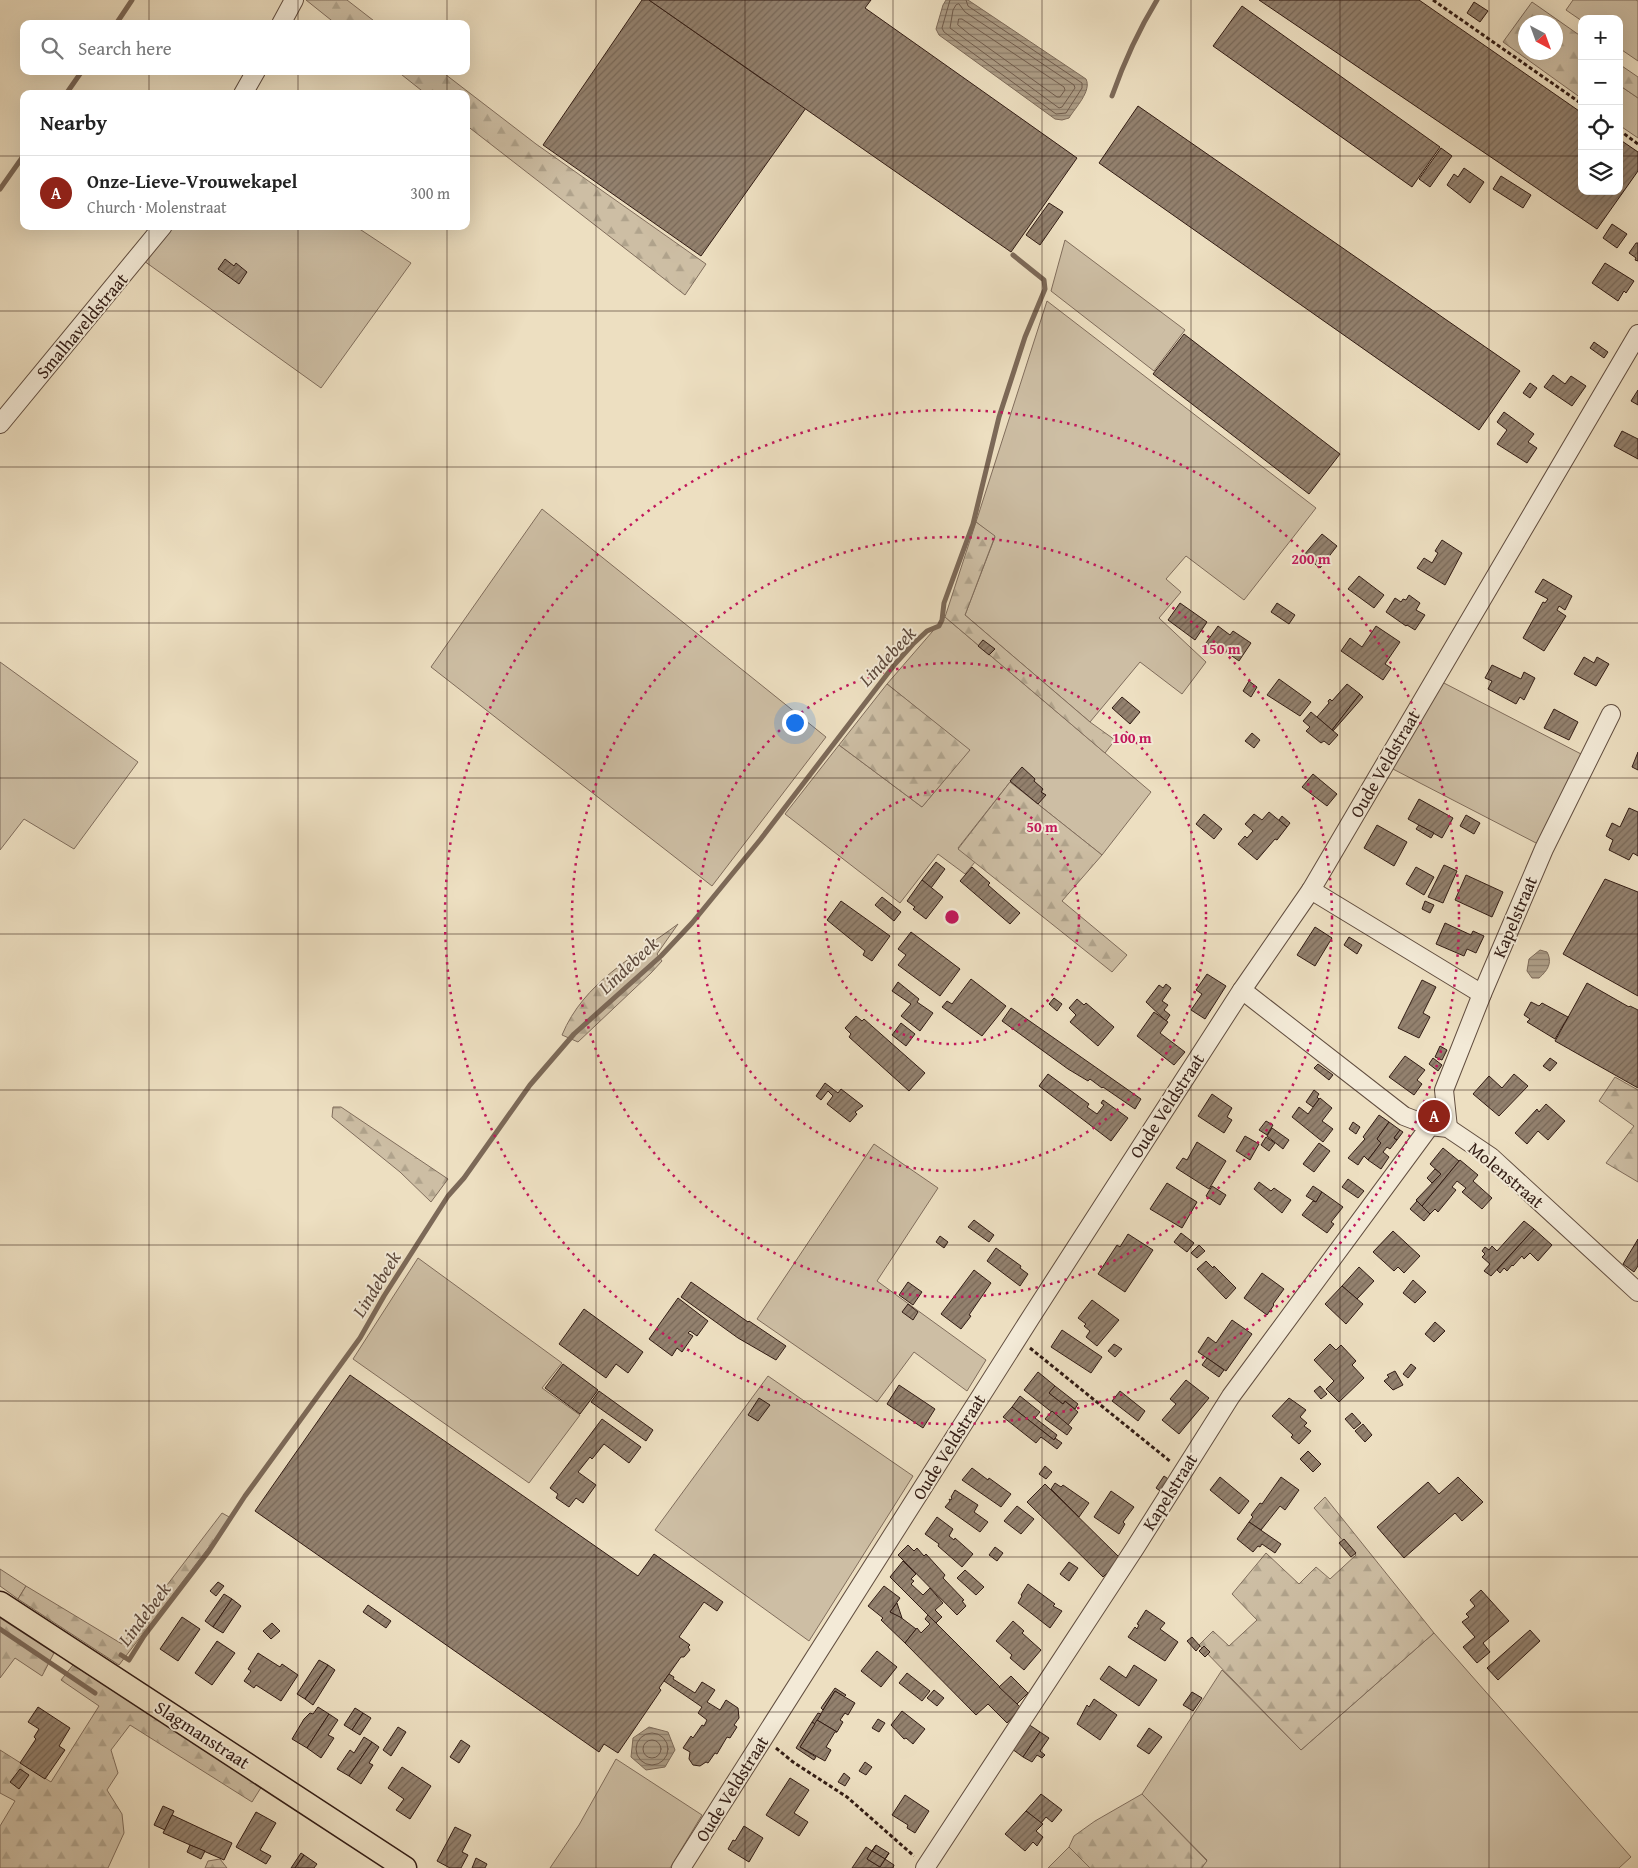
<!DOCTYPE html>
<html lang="en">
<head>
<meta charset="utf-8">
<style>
	body { margin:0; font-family:"Gentium Book Plus",serif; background:#f6f6f6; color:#222 }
	.controls { position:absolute; right:15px; top:15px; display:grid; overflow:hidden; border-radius:10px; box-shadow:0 5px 20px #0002 }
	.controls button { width:45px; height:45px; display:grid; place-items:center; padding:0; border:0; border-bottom:1px solid #e0e0e0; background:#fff; color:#222; font:25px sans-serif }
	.compass { position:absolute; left:1518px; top:15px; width:45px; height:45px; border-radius:50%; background:#fff; box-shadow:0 5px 20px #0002; rotate:139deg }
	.you { position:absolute; left:794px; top:722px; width:18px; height:18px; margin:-12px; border:4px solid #fff; border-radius:50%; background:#1a73e8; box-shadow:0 0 0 8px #1a73e833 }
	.badge { display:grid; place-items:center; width:32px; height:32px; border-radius:50%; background:#8f2418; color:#fff; font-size:16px; font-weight:700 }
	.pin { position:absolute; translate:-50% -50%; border:2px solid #fff; box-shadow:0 1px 5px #0006 }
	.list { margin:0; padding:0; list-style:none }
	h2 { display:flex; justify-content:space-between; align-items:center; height:65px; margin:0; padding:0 20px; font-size:21px }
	h2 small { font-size:16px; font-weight:400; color:#767676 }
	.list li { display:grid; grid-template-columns:32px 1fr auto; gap:15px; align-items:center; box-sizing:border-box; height:75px; padding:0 20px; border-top:1px solid #e0e0e0 }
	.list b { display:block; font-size:19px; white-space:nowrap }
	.list p { margin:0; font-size:16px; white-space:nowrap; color:#767676 }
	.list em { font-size:16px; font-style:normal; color:#767676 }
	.icon { flex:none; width:28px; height:28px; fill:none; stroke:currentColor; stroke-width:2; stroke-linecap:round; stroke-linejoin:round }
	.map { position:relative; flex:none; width:1638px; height:1868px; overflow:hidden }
	.search { position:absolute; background:#fff; box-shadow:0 5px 20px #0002; left:20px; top:20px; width:450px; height:55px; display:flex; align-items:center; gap:12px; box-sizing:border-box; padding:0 18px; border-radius:10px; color:#767676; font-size:19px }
	.panel { position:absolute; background:#fff; box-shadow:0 5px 20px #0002; left:20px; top:90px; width:450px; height:140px; border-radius:10px }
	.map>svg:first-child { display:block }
	.green { fill:#cdbea4; stroke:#806d5c }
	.forest { fill:url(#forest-firs); stroke:#806d5c; fill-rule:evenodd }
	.water { fill:url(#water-rules); stroke:#7c6958 }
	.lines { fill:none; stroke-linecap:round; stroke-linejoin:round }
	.shore { stroke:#705c4d; stroke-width:1 }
	.stream { stroke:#7c6958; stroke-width:5 }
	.building { fill:url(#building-hatch); stroke:#321c14 }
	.minor-casing { stroke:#614d3f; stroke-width:20 }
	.major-casing { stroke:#321c14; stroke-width:25 }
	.path { stroke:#321c14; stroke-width:3; stroke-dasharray:4 2.5; stroke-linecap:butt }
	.minor { stroke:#f3ead7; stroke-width:18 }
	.major { stroke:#eddfc1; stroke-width:22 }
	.grid { fill:none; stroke:#321c14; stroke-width:1; stroke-opacity:0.55 }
	.ring { fill:none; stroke:#c2185b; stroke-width:2.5; stroke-dasharray:2.5 5 }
	.labels { text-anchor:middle; stroke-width:4; stroke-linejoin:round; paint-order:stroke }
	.street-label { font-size:18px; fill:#321c14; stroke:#f3ead7 }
	.water-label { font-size:19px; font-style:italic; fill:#5d493c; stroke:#f3ead7 }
	.centre { fill:#c2185b; stroke:#f3ead7; stroke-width:2.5 }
	.ring-label { font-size:15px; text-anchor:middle; font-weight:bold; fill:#c2185b; stroke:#f3ead7; stroke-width:4; stroke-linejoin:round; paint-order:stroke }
</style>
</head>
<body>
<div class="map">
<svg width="1638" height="1868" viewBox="0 0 1638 1868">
	<defs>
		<pattern id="forest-firs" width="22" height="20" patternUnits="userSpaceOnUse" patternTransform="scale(1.25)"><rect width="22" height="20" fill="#cdbea4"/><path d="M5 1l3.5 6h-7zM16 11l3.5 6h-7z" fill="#b0a38c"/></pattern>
		<pattern id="water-rules" width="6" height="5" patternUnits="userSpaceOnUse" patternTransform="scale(1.25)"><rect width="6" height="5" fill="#ad9d86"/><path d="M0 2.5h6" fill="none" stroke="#8d7f6c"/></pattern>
		<pattern id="building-hatch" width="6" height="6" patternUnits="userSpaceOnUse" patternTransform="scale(1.25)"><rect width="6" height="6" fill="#93816e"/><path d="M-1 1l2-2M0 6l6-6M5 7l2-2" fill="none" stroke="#796959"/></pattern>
	</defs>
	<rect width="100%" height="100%" fill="#eddfc1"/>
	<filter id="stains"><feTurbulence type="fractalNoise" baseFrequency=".004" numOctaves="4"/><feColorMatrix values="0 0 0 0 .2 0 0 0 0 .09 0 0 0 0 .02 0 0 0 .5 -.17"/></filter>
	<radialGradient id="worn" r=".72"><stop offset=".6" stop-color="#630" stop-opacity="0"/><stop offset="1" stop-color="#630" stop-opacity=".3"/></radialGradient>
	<g class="green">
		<polygon points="1573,0 1636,0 1638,1 1638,61 1619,48 1619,19 1582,19 1582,21 1566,10"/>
		<polygon points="1619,85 1638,98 1638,138 1619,125"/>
		<polygon points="171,226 355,226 411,263 321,388 144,261"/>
		<polygon points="1065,240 1185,330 1154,371 1051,291"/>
		<polygon points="1047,301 1316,508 1244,600 1186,556 1166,579 1181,592 1159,618 1206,662 1182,694 1140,662 1090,722 965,615 995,537 976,522"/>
		<polygon points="542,509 826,737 712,886 431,667"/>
		<polygon points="945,617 1151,792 1102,855 1010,782 958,848 975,862 965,874 938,854 900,903 785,814 839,745 922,807 969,750 887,684"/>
		<polygon points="0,662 138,762 74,849 24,819 0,850"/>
		<polygon points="1442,682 1583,755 1538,844 1391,768"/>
		<polygon points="874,1144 938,1188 877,1281 986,1360 967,1391 914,1352 877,1402 757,1319"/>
		<polygon points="418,1258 562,1363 542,1388 580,1415 529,1483 353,1359"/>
		<polygon points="768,1376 913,1476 809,1641 655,1530"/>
		<polygon points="0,1569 26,1586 18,1599 0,1586"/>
		<polygon points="1434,1633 1631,1857 1619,1868 1202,1868 1207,1860 1142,1794 1222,1670 1301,1750"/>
		<polygon points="616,1759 702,1815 670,1868 550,1868 579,1825"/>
		<polygon points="1069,1847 1090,1868 1048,1868"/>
	</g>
	<g class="forest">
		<polygon points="306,0 347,0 378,24 336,24"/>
		<path d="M 1532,2 L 1582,37 L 1581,98 L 1503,42 ZM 1526,22 L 1556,22 L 1556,52 L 1526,52 Z"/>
		<polygon points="1619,64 1638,77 1638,98 1619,85"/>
		<polygon points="397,71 441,71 536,144 706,264 685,295 466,125 466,94 426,94"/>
		<polygon points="976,522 995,536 965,615 1090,722 1115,740 1105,753 945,617"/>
		<polygon points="887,684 970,750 922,807 839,745"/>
		<polygon points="1010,782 1102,855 1062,901 1127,955 1112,972 958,849"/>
		<path d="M 678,924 L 657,954 L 662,961 L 651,973 L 578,1042 L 562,1035 C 584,982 634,957 678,924 Z"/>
		<polygon points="1615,1077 1638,1090 1638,1182 1606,1163 1634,1126 1599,1101"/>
		<polygon points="333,1107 341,1107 448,1179 431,1202 400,1172 332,1117"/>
		<polygon points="1325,1497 1434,1633 1301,1750 1199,1645 1213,1631 1229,1646 1257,1620 1232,1594 1266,1553 1299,1584 1316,1567 1330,1579 1356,1555 1314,1508"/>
		<polygon points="222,1513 231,1518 119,1665 18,1599 26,1586 122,1644"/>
		<polygon points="0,1618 54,1653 42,1676 15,1658 0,1678"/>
		<polygon points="73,1665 262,1786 252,1802 130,1725 111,1750 118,1773 107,1790 122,1814 124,1833 108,1868 0,1868 0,1826 15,1801 0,1793 0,1750 51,1782 99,1706 61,1680"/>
		<polygon points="1142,1794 1207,1861 1201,1868 1090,1868 1069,1847 1074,1836 1095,1821"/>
		<polygon points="220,1859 227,1868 205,1868 208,1861"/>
	</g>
	<g class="water">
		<path d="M 946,0 L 968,0 L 1086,79 C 1092,91 1075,108 1069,118 L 1062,120 L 1055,119 L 939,35 L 936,29 L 943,5 Z"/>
		<path d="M 1540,950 L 1547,952 C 1553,963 1547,971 1539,978 L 1532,978 L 1527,971 L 1529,959 Z"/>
		<polygon points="649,1727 668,1732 675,1750 665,1767 646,1770 631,1757 633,1738"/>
	</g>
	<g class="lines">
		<g class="shore">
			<polyline points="950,0 942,28 944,32 1056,114 1066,113 1082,88 1082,83 968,6 966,0"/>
			<polygon points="959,4 965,12 1074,85 1075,88 1062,107 1059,108 950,28 953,10 956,5"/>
			<polygon points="959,19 962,19 1064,87 1065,90 1060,97 1057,97 969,34 958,25"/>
			<circle cx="652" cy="1749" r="16"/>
			<circle cx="652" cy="1749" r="9"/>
		</g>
		<g class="stream">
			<polyline points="116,24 132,0"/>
			<polyline points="66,94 82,71"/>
			<path d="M 1112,96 C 1124,62 1138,31 1157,0"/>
			<polyline points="0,189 24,155"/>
			<polyline points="0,1629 95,1693"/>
			<polyline points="121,1655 129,1660 144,1636 209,1551 245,1496 360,1338 384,1296 448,1196 464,1178 530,1085 574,1034 661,956 692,923 760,840 895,664 913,644 927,631 939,626 942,620 944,603 973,524 999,417 1025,337 1045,289 1044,280 1013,255"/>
		</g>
	</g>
	<g class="building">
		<polygon points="642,0 649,0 769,84 771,83 806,108 701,256 543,145"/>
		<polygon points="649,0 871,0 865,8 1077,158 1011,252"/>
		<polygon points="1259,0 1419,0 1582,113 1582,191 1619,191 1619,139 1638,152 1638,171 1597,229"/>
		<polygon points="1474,2 1488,11 1480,22 1467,13"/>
		<polygon points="1242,6 1440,147 1412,187 1213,46"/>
		<polygon points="1138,106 1520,371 1479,430 1099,163"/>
		<polygon points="1441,148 1452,156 1430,187 1419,179"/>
		<polygon points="1464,168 1484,182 1470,203 1447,185 1454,174 1458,177"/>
		<polygon points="1501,176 1531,195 1523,208 1493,189"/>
		<polygon points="1049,203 1063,212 1040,245 1026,235"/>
		<polygon points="1612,224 1627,234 1617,248 1603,238"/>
		<polygon points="1636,243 1638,243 1638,261 1635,260 1636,258 1629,253"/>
		<polygon points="225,259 234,266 236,263 247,272 239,284 218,269"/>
		<polygon points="1605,263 1634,281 1626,293 1624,291 1618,301 1592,283"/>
		<polygon points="1184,334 1340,454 1309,494 1153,374"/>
		<polygon points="1594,342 1608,352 1604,358 1590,348"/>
		<polygon points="1553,375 1565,384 1571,376 1586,386 1572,406 1544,387"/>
		<polygon points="1530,383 1537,388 1530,398 1523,393"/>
		<polygon points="1638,390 1638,405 1631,401"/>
		<polygon points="1504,412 1534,434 1528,442 1537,448 1527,463 1497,444 1507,430 1497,422"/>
		<polygon points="1622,431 1638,439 1638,459 1614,446"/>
		<polygon points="1322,534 1337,546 1320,568 1304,555"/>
		<polygon points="1442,540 1462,553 1445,585 1417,568 1424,558 1432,563 1438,553 1435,551"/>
		<polygon points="1359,576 1384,595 1374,608 1348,589"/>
		<polygon points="1543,579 1572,596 1565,610 1559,606 1557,610 1566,616 1544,651 1523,638 1543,602 1545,603 1548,599 1535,592"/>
		<polygon points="1409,595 1420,603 1416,610 1425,615 1415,630 1407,625 1406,626 1386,612 1395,598 1401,602 1403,599 1406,600"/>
		<polygon points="1180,603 1207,622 1195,640 1168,620"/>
		<polygon points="1277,603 1295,615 1289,624 1271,612"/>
		<polygon points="1218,626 1230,635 1233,631 1251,643 1239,661 1222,649 1220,653 1206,643"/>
		<polygon points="1376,626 1400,642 1385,664 1391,668 1383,680 1341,651 1350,638 1362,647"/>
		<polygon points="983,640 995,649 989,655 978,646"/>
		<polygon points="1584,657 1594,663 1597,657 1609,664 1596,686 1574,674"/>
		<polygon points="1492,665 1521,679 1524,672 1535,678 1524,700 1520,697 1516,704 1488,689 1492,681 1485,678"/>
		<polygon points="1279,679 1311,702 1300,716 1267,695"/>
		<polygon points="1249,681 1257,687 1251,697 1243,691"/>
		<polygon points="1347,684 1360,694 1332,730 1317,717 1329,703 1328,701 1330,699 1332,701"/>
		<polygon points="1360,694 1363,697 1333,731 1332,730"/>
		<polygon points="1122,697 1140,712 1130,724 1112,708"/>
		<polygon points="1554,709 1578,722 1569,740 1544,728"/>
		<polygon points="1311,712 1338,735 1329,745 1324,741 1321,743 1306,731 1310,727 1303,721"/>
		<polygon points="1252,733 1260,740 1254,748 1245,741"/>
		<polygon points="1638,752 1638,770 1632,767"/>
		<polygon points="1022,767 1035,779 1034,781 1043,789 1041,792 1046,795 1038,804 1010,781"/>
		<polygon points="1313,774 1337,794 1327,806 1302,787"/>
		<polygon points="1419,799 1453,818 1442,838 1408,819"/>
		<polygon points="1629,808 1638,812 1638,856 1633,853 1629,860 1609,850 1613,840 1606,836 1612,823 1620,827"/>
		<polygon points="1269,812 1287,827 1277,840 1275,839 1257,860 1238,844 1245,836 1247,838 1253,831 1245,824 1254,814 1262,820"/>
		<polygon points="1204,814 1222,829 1214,839 1196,824"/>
		<polygon points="1466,815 1480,823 1474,834 1460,826"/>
		<polygon points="1282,816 1290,823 1287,827 1279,820"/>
		<polygon points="1377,825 1407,842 1394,866 1364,848"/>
		<polygon points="1419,825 1434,833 1431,838 1416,829"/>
		<polygon points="936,862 945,869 931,888 922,880"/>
		<polygon points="1444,865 1457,871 1443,903 1428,897"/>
		<polygon points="972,867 990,883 988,885 1020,913 1010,924 960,881"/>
		<polygon points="1416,867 1434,877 1424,895 1406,884"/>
		<polygon points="1466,875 1503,892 1492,917 1455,900"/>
		<polygon points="1605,879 1638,892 1638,996 1563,954"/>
		<polygon points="922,880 943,897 926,919 913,909 915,907 907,901"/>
		<polygon points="882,897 901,912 894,921 875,905"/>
		<polygon points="841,901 890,936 872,961 863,955 865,951 827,920"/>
		<polygon points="1425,901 1434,905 1430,913 1422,909"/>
		<polygon points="1445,923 1471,935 1473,931 1484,936 1476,953 1467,949 1464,956 1436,944"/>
		<polygon points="1315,927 1332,938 1315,966 1297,955"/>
		<polygon points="911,932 960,969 940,996 898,965 906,955 898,949"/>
		<polygon points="1349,937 1362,945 1357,954 1344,945"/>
		<polygon points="1207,974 1226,986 1205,1019 1191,1010 1202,994 1196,990"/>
		<polygon points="971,979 1006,1006 982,1036 942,1007 947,1001 952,1004"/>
		<polygon points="1422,980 1436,987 1423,1013 1430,1017 1419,1038 1398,1028"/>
		<polygon points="898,982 919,999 917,1002 933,1013 920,1031 901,1016 911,1004 892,991"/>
		<polygon points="1587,983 1629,1007 1630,1006 1638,1010 1638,1088 1555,1041"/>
		<polygon points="1166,984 1171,988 1162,1001 1168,1005 1164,1010 1170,1015 1166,1021 1146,1002 1159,985 1163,988"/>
		<polygon points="1054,998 1062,1004 1057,1011 1049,1004"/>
		<polygon points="1077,999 1084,1005 1086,1003 1114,1027 1098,1046 1070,1022 1076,1015 1069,1008"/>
		<polygon points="1531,1002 1539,1006 1542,1003 1568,1017 1555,1039 1527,1022 1530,1019 1524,1015"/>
		<polygon points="1011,1008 1141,1099 1135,1109 1103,1087 1102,1088 1090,1079 1088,1081 1068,1069 1002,1021"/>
		<polygon points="1154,1012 1168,1022 1160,1033 1185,1052 1174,1065 1137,1036"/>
		<polygon points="856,1016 862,1021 864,1019 925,1073 909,1091 849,1037 851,1034 845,1028"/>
		<polygon points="901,1023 915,1034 906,1046 892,1035"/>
		<polygon points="1440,1046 1447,1050 1442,1060 1435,1057"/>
		<polygon points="1405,1056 1425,1070 1417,1080 1422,1084 1414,1095 1389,1077"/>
		<polygon points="1433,1058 1442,1065 1438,1071 1429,1064"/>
		<polygon points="1550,1058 1557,1063 1550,1071 1543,1066"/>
		<polygon points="1318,1064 1333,1075 1329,1080 1314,1068"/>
		<polygon points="1048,1074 1089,1104 1087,1107 1097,1114 1104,1105 1101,1103 1103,1100 1128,1118 1111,1141 1039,1086"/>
		<polygon points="1514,1074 1528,1086 1499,1116 1473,1094 1489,1076 1502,1088"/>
		<polygon points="825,1083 838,1093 841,1089 863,1106 855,1112 857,1114 850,1122 827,1104 833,1096 828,1091 821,1100 816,1096"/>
		<polygon points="1314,1090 1319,1094 1317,1097 1319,1099 1313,1107 1306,1102"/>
		<polygon points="1212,1094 1232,1108 1227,1117 1232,1120 1224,1133 1198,1116"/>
		<polygon points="1320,1098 1332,1108 1322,1121 1333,1129 1323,1142 1292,1117 1299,1107 1308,1114"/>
		<polygon points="1546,1104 1565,1121 1548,1140 1538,1131 1527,1144 1515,1133 1537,1109 1539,1112"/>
		<polygon points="1433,1112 1438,1116 1435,1120 1430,1116"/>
		<polygon points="1379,1115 1389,1122 1377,1139 1381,1143 1368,1160 1364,1156 1358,1165 1348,1158 1365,1139 1363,1137"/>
		<polygon points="1266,1121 1273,1125 1267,1135 1259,1130"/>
		<polygon points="1353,1122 1360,1127 1356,1134 1349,1129"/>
		<polygon points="1389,1122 1400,1130 1394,1138 1397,1140 1390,1149 1387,1147 1383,1152 1389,1157 1381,1169 1368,1160 1381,1143 1377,1139"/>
		<polygon points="1272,1128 1289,1140 1283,1149 1267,1136"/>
		<polygon points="1400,1130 1403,1132 1397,1140 1394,1138"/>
		<polygon points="1245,1136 1259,1144 1250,1160 1236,1151"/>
		<polygon points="1266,1137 1275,1143 1269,1151 1261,1145"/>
		<polygon points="1197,1142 1226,1161 1209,1189 1176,1168 1183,1158 1187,1160"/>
		<polygon points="1319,1143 1330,1151 1314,1172 1303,1164"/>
		<polygon points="1443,1148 1459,1161 1422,1206 1416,1200 1441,1174 1430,1164"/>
		<polygon points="1460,1160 1478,1175 1473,1181 1492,1198 1482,1209 1462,1192 1466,1188 1457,1181 1452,1187 1456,1190 1438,1212 1435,1209 1430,1214 1422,1206"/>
		<polygon points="1435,1169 1441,1174 1432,1183 1427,1178"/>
		<polygon points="1348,1179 1364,1191 1358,1198 1342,1187"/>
		<polygon points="1259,1182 1271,1191 1274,1188 1291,1200 1282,1213 1254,1189"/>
		<polygon points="1167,1183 1197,1202 1182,1228 1150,1209"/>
		<polygon points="1212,1186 1226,1195 1220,1205 1206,1196"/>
		<polygon points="1313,1186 1322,1192 1316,1202 1306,1196"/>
		<polygon points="1322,1192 1343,1207 1331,1222 1334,1224 1327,1233 1302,1215 1313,1201 1316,1202"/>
		<polygon points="1417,1201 1430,1214 1424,1221 1410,1209"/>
		<polygon points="974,1220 994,1235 989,1242 968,1227"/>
		<polygon points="1524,1221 1534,1229 1491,1276 1484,1271 1490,1264 1482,1257 1485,1254 1482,1251 1485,1247 1489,1250 1492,1246 1497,1251"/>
		<polygon points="1534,1229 1552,1245 1538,1261 1530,1253 1524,1259 1522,1256 1513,1266 1512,1265 1507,1271 1504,1268 1500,1273 1497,1270"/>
		<polygon points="1393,1231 1420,1256 1404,1273 1398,1267 1394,1271 1373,1252"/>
		<polygon points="1181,1233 1194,1243 1187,1252 1174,1242"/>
		<polygon points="1128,1234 1153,1250 1125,1292 1098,1274 1117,1245 1120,1247"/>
		<polygon points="940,1236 948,1242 944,1248 936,1242"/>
		<polygon points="1638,1239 1638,1266 1634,1272 1623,1264"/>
		<polygon points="1199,1245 1205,1251 1197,1258 1191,1253"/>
		<polygon points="996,1248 1021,1266 1020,1268 1028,1274 1020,1286 987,1261"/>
		<polygon points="1206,1261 1213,1268 1214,1266 1236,1288 1226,1299 1197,1269"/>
		<polygon points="1359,1267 1374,1281 1357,1299 1342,1286"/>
		<polygon points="974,1270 991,1283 969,1315 971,1316 961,1329 941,1314"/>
		<polygon points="1262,1273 1284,1289 1273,1304 1274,1305 1267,1315 1244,1298"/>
		<polygon points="1413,1280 1426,1292 1415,1303 1403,1293"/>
		<polygon points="691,1282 748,1322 749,1321 786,1346 776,1360 738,1338 681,1297"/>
		<polygon points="908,1282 922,1292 913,1305 899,1295"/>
		<polygon points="1342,1286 1363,1304 1346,1324 1325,1304"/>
		<polygon points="678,1298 708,1321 697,1336 690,1331 688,1333 693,1336 682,1352 677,1348 672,1356 649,1339"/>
		<polygon points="1092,1300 1119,1320 1097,1346 1086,1337 1090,1331 1084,1326 1086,1324 1078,1318"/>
		<polygon points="908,1304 918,1312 913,1320 902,1312"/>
		<polygon points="584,1309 643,1352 628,1373 616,1364 606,1378 559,1344"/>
		<polygon points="1232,1320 1252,1334 1226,1371 1198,1352 1208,1337 1216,1343"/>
		<polygon points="1435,1322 1445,1331 1434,1342 1425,1334"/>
		<polygon points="1062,1330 1102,1357 1091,1373 1051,1347"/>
		<polygon points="1114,1344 1122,1349 1115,1357 1108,1351"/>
		<polygon points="1330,1344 1336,1350 1341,1345 1356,1361 1352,1365 1364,1378 1339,1402 1326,1389 1334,1381 1314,1360"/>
		<polygon points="1207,1358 1224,1370 1219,1377 1202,1365"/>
		<polygon points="563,1364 598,1390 580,1414 545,1388"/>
		<polygon points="1411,1364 1416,1368 1408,1378 1403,1374"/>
		<polygon points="1395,1371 1403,1385 1393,1390 1384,1381 1389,1377 1387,1375"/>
		<polygon points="1038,1372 1055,1386 1049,1393 1063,1404 1065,1401 1078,1412 1068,1425 1024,1390"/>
		<polygon points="350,1375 638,1576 654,1554 723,1602 717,1611 704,1602 679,1637 690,1645 688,1647 690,1650 684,1657 681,1657 664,1681 659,1688 661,1690 618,1753 604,1744 599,1752 255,1511"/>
		<polygon points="1186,1380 1209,1398 1179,1434 1162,1420 1176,1404 1170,1399"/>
		<polygon points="899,1385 935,1409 923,1428 887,1404"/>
		<polygon points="1055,1386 1078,1404 1075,1409 1065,1401 1063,1404 1049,1393"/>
		<polygon points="1320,1386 1327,1394 1321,1399 1314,1391"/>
		<polygon points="599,1391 653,1430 646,1441 591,1402"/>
		<polygon points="1120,1391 1145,1411 1138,1421 1112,1401"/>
		<polygon points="1020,1396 1040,1412 1035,1418 1057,1435 1054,1440 1012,1407"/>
		<polygon points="759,1398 770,1405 758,1421 748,1415"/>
		<polygon points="1289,1398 1306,1410 1300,1417 1307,1423 1304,1426 1311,1431 1299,1444 1291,1437 1293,1435 1272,1416"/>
		<polygon points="1012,1407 1054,1440 1055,1438 1062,1443 1057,1449 1041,1437 1036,1443 1003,1417"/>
		<polygon points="1052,1411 1072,1428 1067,1435 1045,1419"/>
		<polygon points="1352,1413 1361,1423 1354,1429 1345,1419"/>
		<polygon points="602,1419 641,1447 629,1463 604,1444 592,1459 590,1457 578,1472 596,1485 583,1503 576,1498 569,1507 556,1498 558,1494 550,1488"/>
		<polygon points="1363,1424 1372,1435 1365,1442 1355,1431"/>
		<polygon points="1308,1451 1321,1464 1313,1472 1300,1459"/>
		<polygon points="1045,1466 1052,1472 1046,1479 1039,1474"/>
		<polygon points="972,1468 988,1480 989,1478 1011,1494 1001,1507 962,1480"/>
		<polygon points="1164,1476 1171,1481 1163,1493 1156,1488"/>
		<polygon points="1220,1477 1249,1501 1239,1514 1210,1490"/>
		<polygon points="1281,1477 1299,1490 1285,1510 1280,1506 1261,1530 1249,1522 1253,1517 1251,1515 1260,1503 1262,1504"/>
		<polygon points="1458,1477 1483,1502 1462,1521 1455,1513 1404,1558 1377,1527 1428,1482 1439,1494"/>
		<polygon points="1055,1483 1061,1487 1063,1485 1089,1503 1079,1517 1051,1489"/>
		<polygon points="1045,1484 1121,1559 1103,1577 1027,1502"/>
		<polygon points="955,1490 978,1505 974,1512 988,1522 980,1532 945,1507 950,1501 949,1499 951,1500 952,1498 951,1497"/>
		<polygon points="1111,1491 1134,1507 1123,1522 1125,1524 1119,1534 1094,1517"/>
		<polygon points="1017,1506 1034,1519 1021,1534 1004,1521"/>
		<polygon points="937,1517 953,1529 949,1536 954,1540 955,1538 973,1554 962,1567 938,1546 939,1544 925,1534"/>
		<polygon points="1249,1522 1281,1544 1275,1553 1262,1544 1260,1547 1258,1546 1253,1552 1237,1539"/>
		<polygon points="1344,1539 1356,1553 1351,1557 1339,1543"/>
		<polygon points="908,1545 914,1551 917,1548 924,1556 926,1554 945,1575 943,1578 964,1600 962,1601 966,1606 957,1615 898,1555"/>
		<polygon points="995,1547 1003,1553 997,1561 989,1555"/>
		<polygon points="903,1561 916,1574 911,1579 914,1581 911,1584 923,1595 930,1588 943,1603 935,1610 942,1617 936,1623 890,1577"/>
		<polygon points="1069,1562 1078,1568 1069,1581 1060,1574"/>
		<polygon points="965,1570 984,1587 976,1595 957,1578"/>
		<polygon points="218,1582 224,1586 216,1596 210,1591"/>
		<polygon points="1028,1584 1055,1604 1053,1606 1062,1611 1050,1628 1018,1603 1022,1596 1021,1595"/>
		<polygon points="884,1586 900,1598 890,1612 899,1616 916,1629 905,1643 881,1620 883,1618 868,1606"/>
		<polygon points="1481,1590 1509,1621 1483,1643 1490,1652 1477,1663 1463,1647 1475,1637 1462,1622 1469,1617 1466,1614 1475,1606 1470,1600"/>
		<polygon points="224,1594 232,1599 213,1627 205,1621"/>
		<polygon points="232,1599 241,1606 223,1633 213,1627"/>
		<polygon points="897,1603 902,1618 890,1612"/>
		<polygon points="368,1605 391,1621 386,1628 363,1612"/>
		<polygon points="1146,1610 1165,1623 1160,1629 1178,1642 1165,1661 1128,1637 1135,1627 1137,1629 1139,1625 1137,1624"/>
		<polygon points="928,1615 1021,1708 1007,1723 988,1704 976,1715 905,1643 917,1628 921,1633 930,1624 925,1619"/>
		<polygon points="182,1617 200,1629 178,1661 160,1649"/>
		<polygon points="1013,1621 1024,1631 1022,1633 1041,1650 1024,1670 1010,1658 1012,1655 996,1641"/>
		<polygon points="272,1623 280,1631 271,1639 263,1631"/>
		<polygon points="1530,1630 1540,1641 1498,1680 1487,1668"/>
		<polygon points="1192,1637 1200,1646 1196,1651 1187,1641"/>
		<polygon points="217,1641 235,1653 212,1685 195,1673"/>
		<polygon points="1204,1646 1210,1652 1205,1657 1199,1651"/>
		<polygon points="877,1651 897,1667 881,1687 861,1671"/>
		<polygon points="258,1653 280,1667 282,1664 298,1675 281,1701 256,1685 254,1688 244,1681 251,1671 248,1669"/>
		<polygon points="319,1660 328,1665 305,1699 297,1694"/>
		<polygon points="328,1665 335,1670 313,1705 305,1699"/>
		<polygon points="1134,1665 1157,1680 1139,1706 1100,1679 1109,1666 1126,1678"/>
		<polygon points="907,1673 930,1691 922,1701 899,1683"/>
		<polygon points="669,1674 674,1677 673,1679 695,1693 702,1682 715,1690 707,1702 720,1710 726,1700 738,1708 739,1718 734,1725 737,1727 730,1738 727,1737 717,1754 715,1753 708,1763 706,1762 700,1766 693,1765 689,1759 690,1752 683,1748 691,1736 693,1738 702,1725 704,1726 707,1720 698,1713 702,1707 664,1681"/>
		<polygon points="1011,1676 1028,1693 1017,1704 999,1687"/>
		<polygon points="835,1688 846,1695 844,1697 835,1691 823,1710 821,1708"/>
		<polygon points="934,1690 944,1698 937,1706 927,1698"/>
		<polygon points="835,1691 855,1703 848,1715 845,1713 840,1720 843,1722 837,1732 817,1720"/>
		<polygon points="1192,1692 1202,1698 1193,1711 1183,1705"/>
		<polygon points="1094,1699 1117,1715 1100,1740 1077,1724 1087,1705 1089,1707"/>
		<polygon points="38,1707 70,1728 59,1746 65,1750 45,1779 20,1763 36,1739 34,1737 39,1729 28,1722"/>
		<polygon points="318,1707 329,1714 307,1748 292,1739 304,1719 310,1713 313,1714"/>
		<polygon points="355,1708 363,1713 352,1730 344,1725"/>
		<polygon points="902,1711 925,1729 913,1744 906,1738 904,1739 891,1725"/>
		<polygon points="363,1713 371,1718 360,1735 352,1730"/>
		<polygon points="818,1713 821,1714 815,1724 812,1722"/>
		<polygon points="329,1714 338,1720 328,1735 334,1738 321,1758 307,1748"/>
		<polygon points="878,1719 885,1723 879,1732 872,1728"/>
		<polygon points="817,1720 837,1732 835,1732 826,1747 831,1750 825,1761 800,1747"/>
		<polygon points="812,1722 815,1724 800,1747 816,1757 814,1760 796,1748"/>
		<polygon points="1028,1724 1040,1732 1023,1757 1012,1749"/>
		<polygon points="398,1727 406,1732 391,1756 383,1750"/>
		<polygon points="1149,1728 1162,1737 1149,1754 1137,1746"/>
		<polygon points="1040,1732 1049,1738 1040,1751 1045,1755 1042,1758 1037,1755 1032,1762 1023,1757"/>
		<polygon points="364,1737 372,1742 349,1776 337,1769 350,1750 354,1753"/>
		<polygon points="461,1740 470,1746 459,1763 450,1757"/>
		<polygon points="372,1742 379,1747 369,1763 373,1765 361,1784 349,1776"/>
		<polygon points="865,1762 872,1767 866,1775 859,1771"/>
		<polygon points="402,1767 431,1786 410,1819 396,1810 404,1799 388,1788"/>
		<polygon points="20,1769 29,1775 19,1789 10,1782"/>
		<polygon points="844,1773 850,1778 845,1786 838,1782"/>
		<polygon points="790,1778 809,1790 794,1813 808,1822 799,1836 766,1815"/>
		<polygon points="1041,1794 1062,1810 1052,1822 1046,1817 1041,1823 1026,1811"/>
		<polygon points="905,1795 929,1811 915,1833 907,1828 908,1825 892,1815"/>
		<polygon points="163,1806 174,1811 165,1830 154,1825"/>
		<polygon points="1026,1811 1043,1824 1036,1831 1043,1837 1037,1846 1033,1842 1025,1851 1005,1834"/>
		<polygon points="256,1812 276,1823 260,1850 271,1856 266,1864 236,1847"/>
		<polygon points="172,1815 232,1843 224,1860 163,1833"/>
		<polygon points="744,1826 763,1838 749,1862 728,1849 733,1840 735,1841"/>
		<polygon points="455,1827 471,1835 462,1852 468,1855 461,1868 450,1868 437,1861"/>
		<polygon points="190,1845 205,1851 201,1859 187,1852"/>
		<polygon points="876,1845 889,1853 885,1859 872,1851"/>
		<polygon points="876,1845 867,1859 880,1867 889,1853 885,1859 894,1865 893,1868 852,1868 866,1847 872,1851"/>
		<polygon points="872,1851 885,1859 880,1867 867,1859"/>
		<polygon points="301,1853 304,1855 295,1868 291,1868"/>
		<polygon points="304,1855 317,1864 314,1868 295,1868"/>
		<polygon points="476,1858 487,1864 485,1868 472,1868"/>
	</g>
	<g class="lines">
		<defs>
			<g id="minor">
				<polyline points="281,24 294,0"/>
				<polyline points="243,94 256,71"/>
				<polyline points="0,424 163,226"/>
				<polyline points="1311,890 1482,994"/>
				<polyline points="1242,990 1404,1116 1430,1126 1448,1128 1491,1157 1638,1292"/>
				<polyline points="1448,1128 1444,1090 1482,994 1544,849 1611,714"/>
				<polyline points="681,1868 1033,1314 1242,990 1311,890 1638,334"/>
				<polyline points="925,1868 1135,1548 1231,1396 1430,1126"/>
			</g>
			<polyline id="major" points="0,1603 405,1868"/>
		</defs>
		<use href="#minor" class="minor-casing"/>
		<use href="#major" class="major-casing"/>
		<g class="path">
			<polyline points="1433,0 1582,104"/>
			<polyline points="1619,130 1638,144"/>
			<polyline points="1030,1348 1171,1462"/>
			<polyline points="776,1748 793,1762 847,1797 914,1856"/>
		</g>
		<use href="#minor" class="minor"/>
		<use href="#major" class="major"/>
	</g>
	<path class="grid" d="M 149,0 L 149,24M 298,0 L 298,24M 447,0 L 447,24M 596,0 L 596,1868M 745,0 L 745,1868M 893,0 L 893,1868M 1042,0 L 1042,1868M 1191,0 L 1191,1868M 1340,0 L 1340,1868M 1489,0 L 1489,1868M 149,71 L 149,94M 298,71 L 298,94M 447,71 L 447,94M 0,156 L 24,156M 466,156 L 1582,156M 1619,156 L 1638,156M 149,226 L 149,1868M 298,226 L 298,1868M 447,226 L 447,1868M 0,311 L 1638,311M 0,467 L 1638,467M 0,623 L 1638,623M 0,778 L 1638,778M 0,934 L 1638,934M 0,1090 L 1638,1090M 0,1245 L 1638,1245M 0,1401 L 1638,1401M 0,1557 L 1638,1557M 0,1712 L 1638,1712"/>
	<g class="ring">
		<circle cx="952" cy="917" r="127"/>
		<circle cx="952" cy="917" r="254"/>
		<circle cx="952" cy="917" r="380"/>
		<circle cx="952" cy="917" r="507"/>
	</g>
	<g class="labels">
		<g class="street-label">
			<text transform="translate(82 326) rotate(-50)" y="6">Smalhaveldstraat</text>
			<text transform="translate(1385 764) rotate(-60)" y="6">Oude Veldstraat</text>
			<text transform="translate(1515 917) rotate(-67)" y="6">Kapelstraat</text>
			<text transform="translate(1167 1106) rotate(-57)" y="6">Oude Veldstraat</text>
			<text transform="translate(1506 1175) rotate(40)" y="6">Molenstraat</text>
			<text transform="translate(949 1447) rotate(-58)" y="6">Oude Veldstraat</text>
			<text transform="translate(1170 1492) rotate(-58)" y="6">Kapelstraat</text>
			<text transform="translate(202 1735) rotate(33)" y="6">Slagmanstraat</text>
			<text transform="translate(732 1789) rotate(-58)" y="6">Oude Veldstraat</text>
		</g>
		<g class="water-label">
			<text transform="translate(887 656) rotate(-47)" y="7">Lindebeek</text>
			<text transform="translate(628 965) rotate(-43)" y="7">Lindebeek</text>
			<text transform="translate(376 1284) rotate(-58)" y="7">Lindebeek</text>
			<text transform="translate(144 1614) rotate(-53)" y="7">Lindebeek</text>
		</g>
	</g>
	<circle cx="952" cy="917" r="8" class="centre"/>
	<g class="ring-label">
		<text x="1311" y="564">200 m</text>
		<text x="1221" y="654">150 m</text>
		<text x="1132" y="743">100 m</text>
		<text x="1042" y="832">50 m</text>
	</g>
	<rect width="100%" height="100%" filter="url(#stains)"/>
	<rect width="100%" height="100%" fill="url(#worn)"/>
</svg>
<div class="controls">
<button>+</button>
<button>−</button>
<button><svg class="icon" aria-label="locate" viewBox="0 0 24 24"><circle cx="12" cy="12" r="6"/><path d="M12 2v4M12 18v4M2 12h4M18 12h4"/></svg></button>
<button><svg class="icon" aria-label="layers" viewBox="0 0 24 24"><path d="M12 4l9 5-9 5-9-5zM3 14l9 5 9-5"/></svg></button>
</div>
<svg class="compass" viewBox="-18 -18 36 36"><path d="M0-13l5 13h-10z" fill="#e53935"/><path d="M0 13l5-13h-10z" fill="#767676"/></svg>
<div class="you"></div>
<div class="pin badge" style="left:1434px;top:1116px">A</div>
<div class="search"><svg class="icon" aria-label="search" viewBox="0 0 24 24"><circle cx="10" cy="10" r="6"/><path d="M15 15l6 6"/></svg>Search here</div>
<section class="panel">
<h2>Nearby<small></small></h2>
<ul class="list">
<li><span class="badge">A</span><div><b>Onze-Lieve-Vrouwekapel</b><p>Church · Molenstraat</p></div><em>300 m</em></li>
</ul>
</section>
</div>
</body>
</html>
